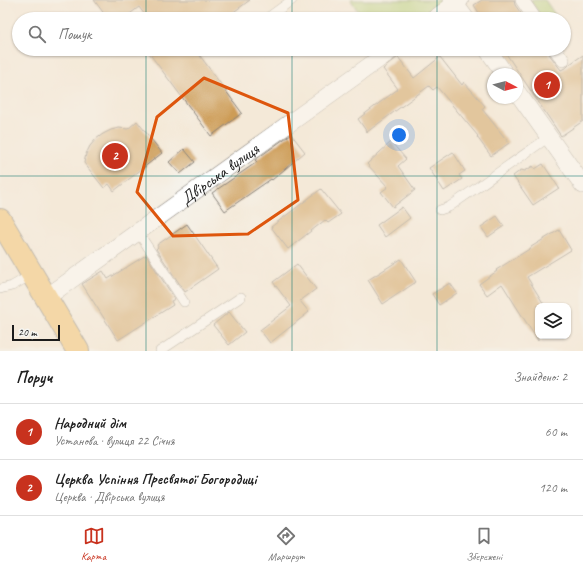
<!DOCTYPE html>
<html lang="uk">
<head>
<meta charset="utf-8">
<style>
	body { margin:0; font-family:Caveat,sans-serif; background:#f6f6f6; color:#222 }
	.controls { position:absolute; right:12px; bottom:12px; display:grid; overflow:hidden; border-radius:8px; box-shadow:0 1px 3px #0004 }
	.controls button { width:36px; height:36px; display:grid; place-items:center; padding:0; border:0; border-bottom:1px solid #e0e0e0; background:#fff; color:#222; font:20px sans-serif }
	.compass { position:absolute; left:487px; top:68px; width:36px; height:36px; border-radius:50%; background:#fff; box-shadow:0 1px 3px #0004; rotate:97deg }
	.scale { position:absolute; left:12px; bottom:10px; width:48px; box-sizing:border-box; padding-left:4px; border:2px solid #1c1c1c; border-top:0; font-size:11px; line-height:14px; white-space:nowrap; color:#1c1c1c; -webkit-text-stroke:3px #f6f6f2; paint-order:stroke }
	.you { position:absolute; left:399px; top:135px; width:14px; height:14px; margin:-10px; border:3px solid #fff; border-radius:50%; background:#1a73e8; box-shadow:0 0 0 6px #1a73e833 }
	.badge { display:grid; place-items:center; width:26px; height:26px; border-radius:50%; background:#c8321e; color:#fff; font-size:13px; font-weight:700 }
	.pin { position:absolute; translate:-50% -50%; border:2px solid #fff; box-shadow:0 1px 4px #0006 }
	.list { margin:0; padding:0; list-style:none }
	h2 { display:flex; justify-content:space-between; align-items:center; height:52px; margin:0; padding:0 16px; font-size:17px }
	h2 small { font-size:13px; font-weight:400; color:#767676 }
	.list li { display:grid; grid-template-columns:26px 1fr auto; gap:12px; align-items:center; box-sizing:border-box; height:56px; padding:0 16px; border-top:1px solid #e0e0e0 }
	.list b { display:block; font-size:15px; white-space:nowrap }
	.list p { margin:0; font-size:13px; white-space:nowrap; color:#767676 }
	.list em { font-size:13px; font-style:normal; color:#767676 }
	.icon { flex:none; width:22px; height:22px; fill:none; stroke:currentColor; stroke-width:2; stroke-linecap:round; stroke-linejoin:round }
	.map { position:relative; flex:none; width:583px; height:351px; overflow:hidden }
	.search { position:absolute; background:#fff; box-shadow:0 1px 3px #0004; left:12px; right:12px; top:12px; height:44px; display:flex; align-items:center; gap:10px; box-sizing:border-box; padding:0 14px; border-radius:22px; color:#767676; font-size:15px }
	.sheet { height:164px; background:#fff }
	nav { display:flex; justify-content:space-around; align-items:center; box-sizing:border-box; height:56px; border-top:1px solid #e0e0e0; background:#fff; font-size:11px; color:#767676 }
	nav a { display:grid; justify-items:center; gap:2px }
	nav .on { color:#c8321e }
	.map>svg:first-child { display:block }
	.green { fill:#b1cf76; stroke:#667649 }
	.building { fill:#cd9c57 }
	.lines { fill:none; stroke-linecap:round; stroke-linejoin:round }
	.service-casing { stroke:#88827a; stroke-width:10 }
	.pedestrian-casing { stroke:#88827a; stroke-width:14 }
	.minor-casing { stroke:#88827a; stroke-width:18 }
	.primary-casing { stroke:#88827a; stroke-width:24 }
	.service { stroke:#fff; stroke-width:9 }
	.pedestrian { stroke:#fff; stroke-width:13 }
	.minor { stroke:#fff; stroke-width:17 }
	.primary { stroke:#f4c26a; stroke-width:22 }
	.marked { fill:none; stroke:#de560d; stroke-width:3; stroke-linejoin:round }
	.grid { fill:none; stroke:#0f766e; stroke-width:1; stroke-opacity:0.55 }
	.labels { text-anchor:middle; stroke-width:3.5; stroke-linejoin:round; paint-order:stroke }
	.street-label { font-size:17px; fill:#1c1c1c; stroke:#f6f6f2 }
</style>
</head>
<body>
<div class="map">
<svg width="583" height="351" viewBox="0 0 583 351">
	<rect width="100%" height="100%" fill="#f6f6f2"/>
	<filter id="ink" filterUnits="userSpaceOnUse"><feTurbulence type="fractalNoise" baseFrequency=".025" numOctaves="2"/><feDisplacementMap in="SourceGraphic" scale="8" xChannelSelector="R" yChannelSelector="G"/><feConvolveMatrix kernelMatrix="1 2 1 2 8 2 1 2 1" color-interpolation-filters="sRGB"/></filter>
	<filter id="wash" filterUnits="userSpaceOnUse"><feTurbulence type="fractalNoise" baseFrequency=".012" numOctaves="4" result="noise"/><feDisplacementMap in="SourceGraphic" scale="16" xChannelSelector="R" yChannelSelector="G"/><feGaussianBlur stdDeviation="0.9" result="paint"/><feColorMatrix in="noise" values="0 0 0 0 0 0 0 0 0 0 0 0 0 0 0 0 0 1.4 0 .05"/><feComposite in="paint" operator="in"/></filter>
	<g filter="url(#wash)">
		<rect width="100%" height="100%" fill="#f4e9d8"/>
		<g class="green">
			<polygon points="350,0 447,0 428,19 364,19"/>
			<polygon points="530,0 545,0 558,19 543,19"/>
		</g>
		<g id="blocks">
			<g class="building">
				<polygon points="94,0 250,0 224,19 148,19 139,7 123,19 108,19"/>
				<polygon points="482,0 514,0 515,5 525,19 483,19 474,5"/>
				<polygon points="146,49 195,49 242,113 211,136"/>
				<polygon points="503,49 547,49 549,54 561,70 567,67 570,64 583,55 583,121 561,136"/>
				<polygon points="398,57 414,78 440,57 462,85 464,82 485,106 482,109 509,143 491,156 477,137 478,136 437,87 433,90 429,86 367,132 358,119 398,89 383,69"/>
				<polygon points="137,121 162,153 114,191 109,184 104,188 84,163 86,154 90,146 96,139 103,134 111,130 119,128 128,129"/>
				<polygon points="291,134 305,152 272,180 271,179 225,211 212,193 257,162 255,160"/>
				<polygon points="391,142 406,159 398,166 415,190 393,207 381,192 388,187 367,164"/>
				<polygon points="184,149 195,162 180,174 169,162"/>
				<polygon points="453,152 465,171 459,175 462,179 444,191 429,168"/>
				<polygon points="543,164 559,188 533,205 513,176 521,170 525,171 533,166 535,169"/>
				<polygon points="321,189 341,214 328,223 325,220 288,249 271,227"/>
				<polygon points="402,207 410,218 385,237 377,225"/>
				<polygon points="497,216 504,226 488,237 481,227"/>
				<polygon points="187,224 218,269 185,292 156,249 158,247 157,245"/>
				<polygon points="559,230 571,250 527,277 545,306 538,306 538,341 502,284 487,295 479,284 497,271 496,270 531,248 531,247"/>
				<polygon points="146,255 175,299 171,301 173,305 118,340 82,284 103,271 108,279"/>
				<polygon points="401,259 416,282 383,304 368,280"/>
				<polygon points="297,264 316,289 300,301 309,312 270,343 260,330 291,306 273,282"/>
				<polygon points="450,283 457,293 439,305 432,294"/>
				<polygon points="229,312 245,332 229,345 213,325"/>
			</g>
		</g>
	</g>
	<g filter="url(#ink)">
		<use href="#blocks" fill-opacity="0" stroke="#88827a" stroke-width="1"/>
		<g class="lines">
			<defs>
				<g id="service">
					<polyline points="266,19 292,0"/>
					<polyline points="440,210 449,207 549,137"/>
					<polyline points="138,232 184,302"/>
					<polyline points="0,289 12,286 33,274"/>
					<polyline points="160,351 241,297"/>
				</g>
				<g id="pedestrian">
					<polyline points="522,0 535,19"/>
					<polyline points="555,49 563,60"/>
				</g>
				<g id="minor">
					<polyline points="452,0 466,19"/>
					<polyline points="434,19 460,0"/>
					<polyline points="487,49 505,74"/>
					<polyline points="517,92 583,185"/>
					<path id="s1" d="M 47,297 L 393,49"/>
				</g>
				<polyline id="primary" points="0,220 78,351"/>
			</defs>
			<use href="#service" class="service-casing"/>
			<use href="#pedestrian" class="pedestrian-casing"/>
			<use href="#minor" class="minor-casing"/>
			<use href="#primary" class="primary-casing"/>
			<use href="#service" class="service"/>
			<use href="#pedestrian" class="pedestrian"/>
			<use href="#minor" class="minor"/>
			<use href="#primary" class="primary"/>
		</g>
	</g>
	<path d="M0 0H583V351H0ZM 204,78 L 288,113 L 298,200 L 248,234 L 173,236 L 137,192 L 157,117 Z" fill="#f4e9d8" fill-opacity=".55" fill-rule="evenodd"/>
	<path class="marked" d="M 204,78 L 288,113 L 298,200 L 248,234 L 173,236 L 137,192 L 157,117 Z"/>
	<path class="grid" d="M 146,0 L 146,19M 292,0 L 292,19M 437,0 L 437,19M 146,49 L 146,351M 292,49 L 292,351M 437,49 L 437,351M 0,176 L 583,176"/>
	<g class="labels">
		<g class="street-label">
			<text dy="6" stroke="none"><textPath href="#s1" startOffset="212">Двірська вулиця</textPath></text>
		</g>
	</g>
</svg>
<div class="controls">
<button><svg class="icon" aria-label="layers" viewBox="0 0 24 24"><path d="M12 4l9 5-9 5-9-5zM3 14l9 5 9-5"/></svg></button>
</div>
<svg class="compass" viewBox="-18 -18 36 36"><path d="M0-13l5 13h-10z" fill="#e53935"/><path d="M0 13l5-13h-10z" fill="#767676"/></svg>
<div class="scale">20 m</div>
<div class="you"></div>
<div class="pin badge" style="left:547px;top:85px">1</div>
<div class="pin badge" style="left:115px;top:156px">2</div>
<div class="search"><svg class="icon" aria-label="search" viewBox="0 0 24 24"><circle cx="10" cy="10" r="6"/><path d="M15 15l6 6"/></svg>Пошук</div>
</div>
<section class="sheet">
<h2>Поруч<small>Знайдено: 2</small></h2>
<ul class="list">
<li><span class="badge">1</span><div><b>Народний дім</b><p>Установа · вулиця 22 Січня</p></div><em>60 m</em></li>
<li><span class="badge">2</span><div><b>Церква Успіння Пресвятої Богородиці</b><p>Церква · Двірська вулиця</p></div><em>120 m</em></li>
</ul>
</section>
<nav>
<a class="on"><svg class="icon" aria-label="map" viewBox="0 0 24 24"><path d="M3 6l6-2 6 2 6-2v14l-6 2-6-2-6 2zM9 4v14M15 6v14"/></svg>Карта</a>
<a><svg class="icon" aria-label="directions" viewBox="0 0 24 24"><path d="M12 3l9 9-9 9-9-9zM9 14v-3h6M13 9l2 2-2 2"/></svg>Маршрут</a>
<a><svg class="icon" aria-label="saved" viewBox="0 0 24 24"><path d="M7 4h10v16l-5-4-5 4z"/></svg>Збережені</a>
</nav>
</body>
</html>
